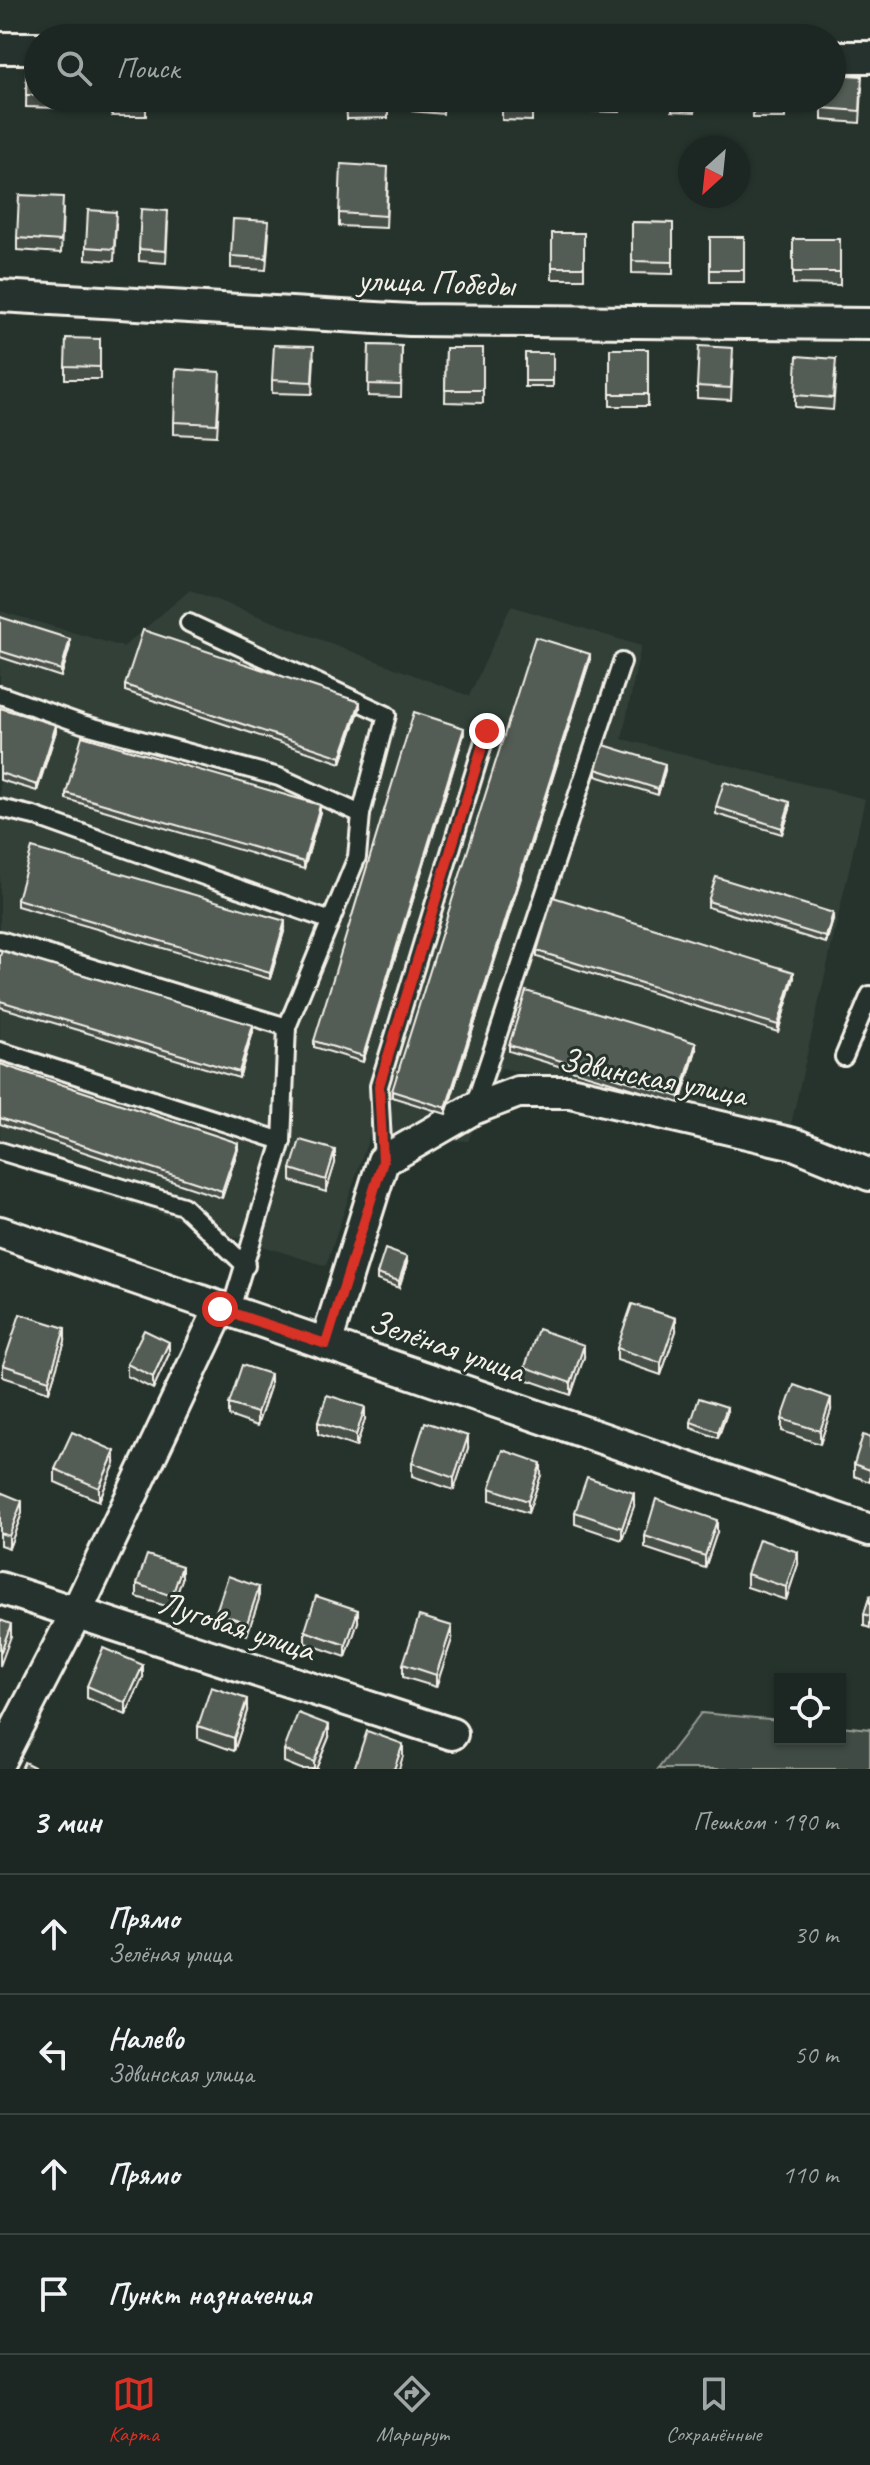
<!DOCTYPE html>
<html lang="ru">
<head>
<meta charset="utf-8">
<style>
	body { margin:0; font-family:Caveat,sans-serif; background:#252e2a; color:#f1f3f6 }
	.controls { position:absolute; right:24px; bottom:24px; display:grid; overflow:hidden; border-radius:0px; box-shadow:0 2px 6px #0004 }
	.controls button { width:72px; height:72px; display:grid; place-items:center; padding:0; border:0; border-bottom:2px solid #3a4340; background:#1c2622; color:#f1f3f6; font:40px sans-serif }
	.compass { position:absolute; left:678px; top:136px; width:72px; height:72px; border-radius:50%; background:#1c2622; box-shadow:0 2px 6px #0004; rotate:207deg }
	.stop { position:absolute; width:24px; height:24px; margin:-18px; border:6px solid #d93025; border-radius:50%; background:#fff }
	.stop.end { background:#d93025; border-color:#fff; box-shadow:0 2px 8px #0008 }
	.list { margin:0; padding:0; list-style:none }
	h2 { display:flex; justify-content:space-between; align-items:center; height:104px; margin:0; padding:0 32px; font-size:34px }
	h2 small { font-size:26px; font-weight:400; color:#a0a5a5 }
	.list li { display:grid; grid-template-columns:52px 1fr auto; gap:24px; align-items:center; box-sizing:border-box; height:120px; padding:0 32px; border-top:2px solid #3a4340 }
	.list b { display:block; font-size:30px; white-space:nowrap }
	.list p { margin:0; font-size:26px; white-space:nowrap; color:#a0a5a5 }
	.list em { font-size:26px; font-style:normal; color:#a0a5a5 }
	.icon { flex:none; width:44px; height:44px; fill:none; stroke:currentColor; stroke-width:2; stroke-linecap:round; stroke-linejoin:round }
	.map { position:relative; flex:none; width:870px; height:1769px; overflow:hidden }
	.search { position:absolute; background:#1c2622; box-shadow:0 2px 6px #0004; left:24px; right:24px; top:24px; height:88px; display:flex; align-items:center; gap:20px; box-sizing:border-box; padding:0 28px; border-radius:44px; color:#a0a5a5; font-size:30px }
	.sheet { height:584px; background:#1c2622 }
	nav { display:flex; justify-content:space-around; align-items:center; box-sizing:border-box; height:112px; border-top:2px solid #3a4340; background:#1c2622; font-size:22px; color:#a0a5a5 }
	nav a { display:grid; justify-items:center; gap:4px }
	nav .on { color:#d93025 }
	.map>svg:first-child { display:block }
	.built { fill:#333f39 }
	.green { fill:#414b45; stroke:#9a9e96; stroke-width:2 }
	.lines { fill:none; stroke-linecap:round; stroke-linejoin:round }
	.service-casing { stroke:#f4f1e8; stroke-width:22 }
	.minor-casing { stroke:#f4f1e8; stroke-width:36 }
	.service { stroke:#26332d; stroke-width:16 }
	.minor { stroke:#26332d; stroke-width:30 }
	.wall { fill:#474f49; stroke:#f4f1e8; stroke-width:2 }
	.shaded-wall { fill:#39403c; stroke:#f4f1e8; stroke-width:2 }
	.building { fill:#525c55; stroke:#f4f1e8; stroke-width:2 }
	.route { stroke:#d93025; stroke-width:10 }
	.labels { text-anchor:middle; stroke-width:6; stroke-linejoin:round; paint-order:stroke }
	.street-label { font-size:34px; fill:#f4f1e8; stroke:#26332d }
</style>
</head>
<body>
<div class="map">
<svg width="870" height="1769" viewBox="0 0 870 1769">
	<rect width="100%" height="100%" fill="#26332d"/>
	<filter id="ink" filterUnits="userSpaceOnUse"><feTurbulence type="fractalNoise" baseFrequency=".0125" numOctaves="2"/><feDisplacementMap in="SourceGraphic" scale="16" xChannelSelector="R" yChannelSelector="G"/><feConvolveMatrix kernelMatrix="1 2 1 2 8 2 1 2 1" color-interpolation-filters="sRGB"/></filter>
	<g filter="url(#ink)">
		<polygon class="built" points="190,590 469,696 511,606 641,646 622,739 865,799 790,1129 501,1068 468,1141 370,1134 326,1266 0,1163 0,611 123,647"/>
		<polygon class="green" points="701,1713 780,1720 780,1739 840,1739 840,1726 870,1729 870,1769 658,1769"/>
		<g class="lines">
			<defs>
				<g id="service">
					<polyline points="189,623 387,715 361,814 357,857 287,1027 282,1141 230,1312"/>
					<polyline points="0,695 82,724 279,777 361,814"/>
					<polyline points="0,808 34,816 331,921"/>
					<polyline points="0,940 287,1027"/>
					<polyline points="0,1051 282,1141"/>
					<polyline points="844,1057 870,995"/>
					<polyline points="473,1109 622,662"/>
					<polyline points="0,1151 183,1206 246,1266"/>
					<polyline points="383,1161 379,1086 487,731"/>
				</g>
				<g id="minor">
					<polyline points="0,48 38,48"/>
					<polyline points="832,57 870,57"/>
					<polyline points="0,296 410,320 870,324"/>
					<polyline points="0,1232 870,1530"/>
					<polyline points="326,1344 383,1161 473,1109 518,1092 570,1092 794,1144 870,1175"/>
					<polyline points="0,1588 452,1734"/>
					<polyline points="0,1760 76,1613 220,1309"/>
				</g>
			</defs>
			<use href="#service" class="service-casing"/>
			<use href="#minor" class="minor-casing"/>
			<use href="#service" class="service"/>
			<use href="#minor" class="minor"/>
		</g>
		<g class="wall">
			<polygon points="27,60 38,60 38,98 60,98 60,108 26,107"/>
			<polygon points="862,88 860,123 822,120 822,108"/>
			<rect x="112" y="98" width="34" height="18"/>
			<polygon points="171,98 213,98 213,106 172,107"/>
			<polygon points="266,98 301,98 301,104 267,106"/>
			<polygon points="346,98 388,98 388,118 347,119"/>
			<polygon points="412,98 444,98 443,114 412,111"/>
			<polygon points="502,98 532,98 532,121 502,120"/>
			<polygon points="587,98 621,98 620,112 587,111"/>
			<polygon points="672,98 695,98 695,112 672,111"/>
			<rect x="753" y="98" width="32" height="20"/>
			<polygon points="388,179 386,228 339,226 339,213"/>
			<polygon points="63,209 61,253 17,250 17,238"/>
			<polygon points="632,222 673,223 673,274 632,273"/>
			<polygon points="168,223 166,263 139,261 139,249"/>
			<polygon points="116,224 114,261 86,259 86,247"/>
			<polygon points="269,233 266,270 231,268 231,256"/>
			<rect x="552" y="233" width="32" height="46"/>
			<rect x="710" y="237" width="34" height="45"/>
			<polygon points="793,239 840,239 840,285 793,284"/>
			<polygon points="100,339 100,379 65,379 65,366"/>
			<polygon points="369,345 402,346 401,397 368,396"/>
			<polygon points="446,348 483,348 483,403 445,402"/>
			<rect x="610" y="349" width="38" height="57"/>
			<rect x="525" y="353" width="28" height="34"/>
			<polygon points="314,358 312,394 272,393 272,380"/>
			<polygon points="733,360 731,400 697,398 697,386"/>
			<polygon points="836,371 833,410 795,407 795,395"/>
			<polygon points="220,384 217,436 174,434 174,422"/>
			<polygon points="0,617 70,646 61,677 0,657"/>
			<polygon points="590,660 446,1114 392,1097 392,1091"/>
			<polygon points="125,685 360,708 341,763 125,691"/>
			<polygon points="0,708 56,731 37,791 0,780"/>
			<polygon points="464,734 363,1062 314,1047 314,1041"/>
			<polygon points="596,769 665,770 658,795 596,776"/>
			<polygon points="66,793 320,812 304,869 66,799"/>
			<polygon points="716,807 790,809 782,834 716,814"/>
			<polygon points="17,899 285,928 270,979 17,906"/>
			<polygon points="708,901 833,920 826,943 708,907"/>
			<polygon points="537,951 794,978 778,1032 537,957"/>
			<polygon points="0,956 253,1032 239,1078 0,1007"/>
			<polygon points="509,1045 696,1050 680,1103 509,1051"/>
			<polygon points="0,1064 238,1149 222,1198 0,1124"/>
			<polygon points="335,1163 326,1192 291,1181 291,1169"/>
			<polygon points="407,1263 399,1288 377,1280 377,1274"/>
			<polygon points="676,1331 661,1375 617,1360 617,1348"/>
			<polygon points="65,1341 49,1392 3,1377 3,1365"/>
			<polygon points="169,1354 153,1389 127,1376 127,1364"/>
			<polygon points="584,1357 571,1395 525,1379 525,1367"/>
			<polygon points="270,1387 257,1426 229,1416 229,1404"/>
			<polygon points="831,1410 820,1444 782,1431 782,1419"/>
			<polygon points="727,1413 718,1438 691,1428 691,1422"/>
			<polygon points="365,1419 356,1447 318,1434 318,1422"/>
			<polygon points="870,1437 870,1482 854,1476 854,1464"/>
			<polygon points="468,1448 454,1490 412,1476 412,1463"/>
			<polygon points="115,1463 99,1501 55,1482 55,1469"/>
			<polygon points="541,1475 528,1513 490,1500 490,1488"/>
			<polygon points="0,1492 22,1513 9,1548 0,1545"/>
			<polygon points="634,1506 622,1540 575,1524 575,1512"/>
			<polygon points="717,1532 705,1568 645,1548 645,1536"/>
			<polygon points="798,1564 786,1600 747,1587 747,1574"/>
			<polygon points="182,1579 172,1608 137,1597 137,1584"/>
			<polygon points="870,1595 870,1628 864,1626 864,1614"/>
			<polygon points="259,1599 247,1635 216,1624 216,1612"/>
			<polygon points="358,1622 346,1657 305,1643 305,1631"/>
			<polygon points="452,1639 436,1687 403,1677 403,1664"/>
			<polygon points="143,1677 126,1715 87,1698 87,1686"/>
			<polygon points="247,1711 234,1751 198,1738 198,1726"/>
			<polygon points="329,1737 316,1769 301,1769 284,1762 284,1750"/>
		</g>
		<g class="shaded-wall">
			<polygon points="70,639 70,646 61,677 61,670"/>
			<polygon points="590,654 590,660 446,1114 446,1108"/>
			<polygon points="360,702 360,708 341,763 341,757"/>
			<polygon points="56,725 56,731 37,791 37,785"/>
			<polygon points="464,728 464,734 363,1062 363,1056"/>
			<polygon points="665,764 665,770 658,795 658,789"/>
			<polygon points="790,802 790,809 782,834 782,828"/>
			<polygon points="320,805 320,812 304,869 304,862"/>
			<polygon points="833,913 833,920 826,943 826,937"/>
			<polygon points="285,921 285,928 270,979 270,973"/>
			<polygon points="794,972 794,978 778,1032 778,1025"/>
			<polygon points="253,1025 253,1032 239,1078 239,1072"/>
			<polygon points="696,1043 696,1050 680,1103 680,1097"/>
			<polygon points="238,1143 238,1149 222,1198 222,1191"/>
			<polygon points="335,1150 335,1163 326,1192 326,1180"/>
			<polygon points="407,1257 407,1263 399,1288 399,1281"/>
			<polygon points="676,1318 676,1331 661,1375 661,1363"/>
			<polygon points="65,1328 65,1341 49,1392 49,1380"/>
			<polygon points="169,1342 169,1354 153,1389 153,1377"/>
			<polygon points="584,1345 584,1357 571,1395 571,1383"/>
			<polygon points="270,1374 270,1387 257,1426 257,1413"/>
			<polygon points="831,1398 831,1410 820,1444 820,1431"/>
			<polygon points="365,1407 365,1419 356,1447 356,1435"/>
			<polygon points="727,1407 727,1413 718,1438 718,1432"/>
			<polygon points="468,1436 468,1448 454,1490 454,1478"/>
			<polygon points="115,1451 115,1463 99,1501 99,1488"/>
			<polygon points="541,1463 541,1475 528,1513 528,1501"/>
			<polygon points="634,1493 634,1506 622,1540 622,1528"/>
			<polygon points="22,1501 22,1513 9,1548 9,1536"/>
			<polygon points="717,1520 717,1532 705,1568 705,1556"/>
			<polygon points="798,1552 798,1564 786,1600 786,1587"/>
			<polygon points="182,1566 182,1579 172,1608 172,1596"/>
			<polygon points="259,1587 259,1599 247,1635 247,1623"/>
			<polygon points="358,1610 358,1622 346,1657 346,1645"/>
			<polygon points="11,1624 11,1636 0,1666 0,1654"/>
			<polygon points="452,1626 452,1639 436,1687 436,1675"/>
			<polygon points="143,1665 143,1677 126,1715 126,1703"/>
			<polygon points="247,1699 247,1711 234,1751 234,1738"/>
			<polygon points="329,1725 329,1737 316,1769 314,1769 314,1762"/>
			<polygon points="403,1744 403,1756 399,1769 394,1769"/>
		</g>
		<g class="building">
			<polygon points="27,60 38,60 38,95 26,95"/>
			<polygon points="832,74 862,76 860,111 822,108 823,98 832,98"/>
			<rect x="112" y="98" width="34" height="6"/>
			<rect x="347" y="98" width="41" height="8"/>
			<polygon points="412,98 443,98 443,102"/>
			<polygon points="502,98 532,98 532,109 502,108"/>
			<polygon points="587,98 620,98 620,100 587,99"/>
			<polygon points="672,98 695,98 695,106 672,105"/>
			<rect x="753" y="98" width="32" height="8"/>
			<polygon points="341,164 388,167 386,216 339,213"/>
			<polygon points="19,195 63,197 61,241 17,238"/>
			<polygon points="141,209 168,211 166,251 139,249"/>
			<polygon points="88,210 116,212 114,249 86,247"/>
			<polygon points="233,219 269,221 266,258 231,256"/>
			<polygon points="632,222 673,223 673,262 632,261"/>
			<rect x="552" y="233" width="32" height="34"/>
			<rect x="710" y="237" width="34" height="33"/>
			<rect x="793" y="239" width="47" height="33"/>
			<polygon points="66,338 100,339 100,367 65,366"/>
			<polygon points="274,345 314,346 312,382 272,380"/>
			<polygon points="369,345 402,346 401,385 368,384"/>
			<polygon points="699,346 733,348 731,388 697,386"/>
			<polygon points="446,348 483,348 483,390 445,390"/>
			<rect x="610" y="349" width="38" height="45"/>
			<rect x="525" y="353" width="28" height="28"/>
			<polygon points="797,356 836,359 833,398 795,395"/>
			<polygon points="176,369 220,372 217,424 174,422"/>
			<polygon points="0,617 70,639 61,670 0,651"/>
			<polygon points="143,630 360,702 341,757 125,685"/>
			<polygon points="535,637 590,654 446,1108 392,1091"/>
			<polygon points="0,708 56,725 37,785 0,773"/>
			<polygon points="414,712 464,728 363,1056 314,1041"/>
			<polygon points="82,736 320,805 304,862 66,793"/>
			<polygon points="604,745 665,764 658,789 596,769"/>
			<polygon points="724,782 790,802 782,828 716,807"/>
			<polygon points="32,848 285,921 270,973 17,899"/>
			<polygon points="716,877 833,913 826,937 708,901"/>
			<polygon points="553,897 794,972 778,1025 537,951"/>
			<polygon points="2,951 253,1025 239,1072 0,1001 0,956"/>
			<polygon points="526,991 696,1043 680,1097 509,1045"/>
			<polygon points="0,1064 238,1143 222,1191 0,1118"/>
			<polygon points="300,1140 335,1150 326,1180 291,1169"/>
			<polygon points="385,1249 407,1257 399,1281 377,1274"/>
			<polygon points="632,1304 676,1318 661,1363 617,1348"/>
			<polygon points="20,1314 65,1328 49,1380 3,1365"/>
			<polygon points="538,1329 584,1345 571,1383 525,1367"/>
			<polygon points="144,1330 169,1342 153,1377 127,1364"/>
			<polygon points="242,1365 270,1374 257,1413 229,1404"/>
			<polygon points="794,1385 831,1398 820,1431 782,1419"/>
			<polygon points="327,1395 365,1407 356,1435 318,1422"/>
			<polygon points="699,1398 727,1407 718,1432 691,1422"/>
			<polygon points="425,1422 468,1436 454,1478 412,1463"/>
			<polygon points="72,1432 115,1451 99,1488 55,1469"/>
			<polygon points="863,1435 870,1437 870,1470 854,1464"/>
			<polygon points="503,1450 541,1463 528,1501 490,1488"/>
			<polygon points="587,1477 634,1493 622,1528 575,1512"/>
			<polygon points="0,1492 22,1501 9,1536 0,1533"/>
			<polygon points="656,1499 717,1520 705,1556 645,1536"/>
			<polygon points="759,1539 798,1552 786,1587 747,1574"/>
			<polygon points="147,1555 182,1566 172,1596 137,1584"/>
			<polygon points="228,1576 259,1587 247,1623 216,1612"/>
			<polygon points="870,1595 870,1616 864,1614"/>
			<polygon points="316,1596 358,1610 346,1645 305,1631"/>
			<polygon points="419,1616 452,1626 436,1675 403,1664"/>
			<polygon points="0,1620 11,1624 0,1654"/>
			<polygon points="103,1648 143,1665 126,1703 87,1686"/>
			<polygon points="211,1687 247,1699 234,1738 198,1726"/>
			<polygon points="298,1713 329,1725 314,1762 284,1750"/>
			<polygon points="367,1731 403,1744 394,1769 354,1769"/>
			<polygon points="24,1762 38,1769 21,1769"/>
		</g>
	</g>
	<g class="lines" filter="url(#ink)">
		<polyline class="route" points="220,1309 326,1344 383,1161 379,1086 487,731"/>
	</g>
	<g class="labels">
		<g class="street-label">
			<text transform="translate(436 281) rotate(2)" y="12">улица Победы</text>
			<text transform="translate(653 1076) rotate(11)" y="12">Здвинская улица</text>
			<text transform="translate(447 1345) rotate(19)" y="12">Зелёная улица</text>
			<text transform="translate(237 1625) rotate(18)" y="12">Луговая улица</text>
		</g>
	</g>
</svg>
<div class="controls">
<button><svg class="icon" aria-label="locate" viewBox="0 0 24 24"><circle cx="12" cy="12" r="6"/><path d="M12 2v4M12 18v4M2 12h4M18 12h4"/></svg></button>
</div>
<svg class="compass" viewBox="-18 -18 36 36"><path d="M0-13l5 13h-10z" fill="#e53935"/><path d="M0 13l5-13h-10z" fill="#a0a5a5"/></svg>
<div class="stop" style="left:220px;top:1309px"></div>
<div class="stop end" style="left:487px;top:731px"></div>
<div class="search"><svg class="icon" aria-label="search" viewBox="0 0 24 24"><circle cx="10" cy="10" r="6"/><path d="M15 15l6 6"/></svg>Поиск</div>
</div>
<section class="sheet">
<h2>3 мин<small>Пешком · 190 m</small></h2>
<ul class="list">
<li><svg class="icon" aria-label="ahead" viewBox="0 0 24 24"><path d="M12 20V5M6 11l6-6 6 6"/></svg><div><b>Прямо</b><p>Зелёная улица</p></div><em>30 m</em></li>
<li><svg class="icon" aria-label="left" viewBox="0 0 24 24"><path d="M17 20v-9H6M10 6l-5 5 5 5"/></svg><div><b>Налево</b><p>Здвинская улица</p></div><em>50 m</em></li>
<li><svg class="icon" aria-label="ahead" viewBox="0 0 24 24"><path d="M12 20V5M6 11l6-6 6 6"/></svg><div><b>Прямо</b></div><em>110 m</em></li>
<li><svg class="icon" aria-label="arrive" viewBox="0 0 24 24"><path d="M6 21V4h12l-3 4 3 4H6"/></svg><div><b>Пункт назначения</b></div></li>
</ul>
</section>
<nav>
<a class="on"><svg class="icon" aria-label="map" viewBox="0 0 24 24"><path d="M3 6l6-2 6 2 6-2v14l-6 2-6-2-6 2zM9 4v14M15 6v14"/></svg>Карта</a>
<a><svg class="icon" aria-label="directions" viewBox="0 0 24 24"><path d="M12 3l9 9-9 9-9-9zM9 14v-3h6M13 9l2 2-2 2"/></svg>Маршрут</a>
<a><svg class="icon" aria-label="saved" viewBox="0 0 24 24"><path d="M7 4h10v16l-5-4-5 4z"/></svg>Сохранённые</a>
</nav>
</body>
</html>
